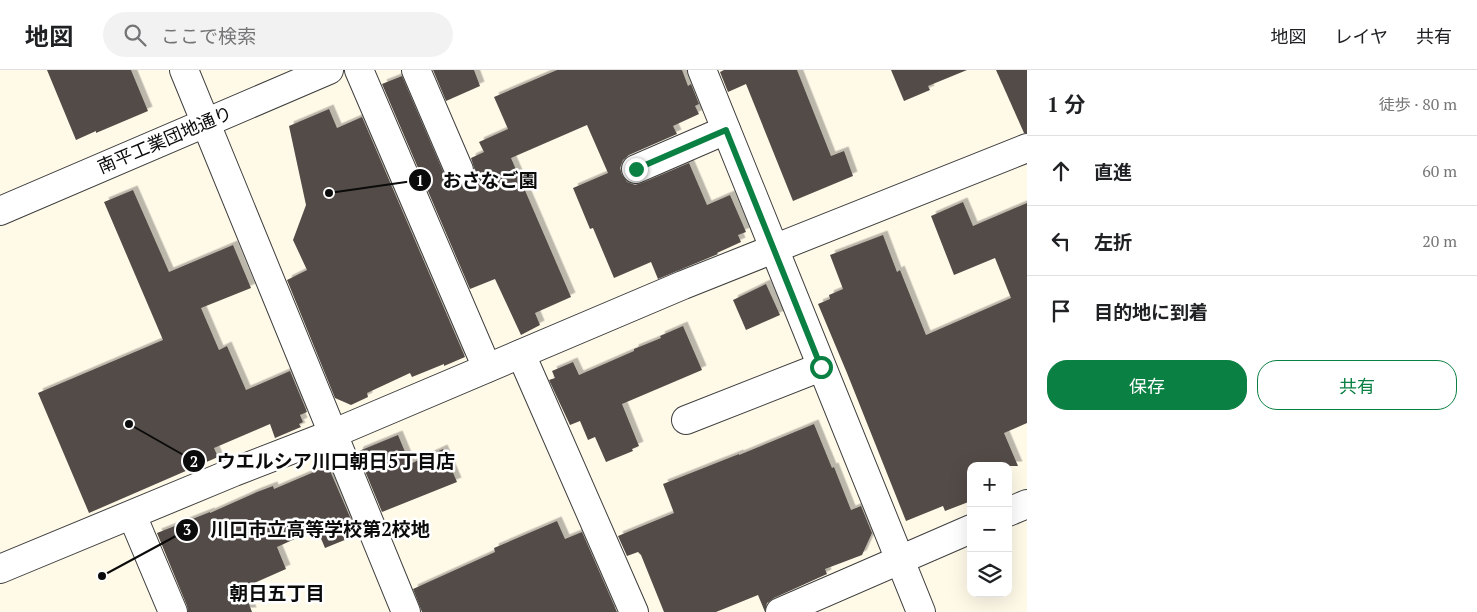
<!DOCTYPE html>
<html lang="ja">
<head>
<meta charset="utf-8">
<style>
	body { margin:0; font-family:"PT Serif","Noto Sans JP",serif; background:#f2f2f2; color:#202124 }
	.controls { position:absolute; right:15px; bottom:15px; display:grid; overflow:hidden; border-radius:10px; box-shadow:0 5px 20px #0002 }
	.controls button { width:45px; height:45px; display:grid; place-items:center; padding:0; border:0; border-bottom:1px solid #e0e0e0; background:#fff; color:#202124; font:25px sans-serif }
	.stop { position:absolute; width:15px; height:15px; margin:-11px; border:4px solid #0b8043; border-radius:50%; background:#fff }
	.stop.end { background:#0b8043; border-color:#fff; box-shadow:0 1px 5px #0008 }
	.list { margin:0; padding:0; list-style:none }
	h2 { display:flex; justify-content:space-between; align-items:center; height:65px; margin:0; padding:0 20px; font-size:21px }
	h2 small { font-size:16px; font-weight:400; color:#757577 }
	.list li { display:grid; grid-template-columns:32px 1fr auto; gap:15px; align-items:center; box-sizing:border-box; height:70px; padding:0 20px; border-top:1px solid #e0e0e0 }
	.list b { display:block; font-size:19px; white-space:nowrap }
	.list em { font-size:16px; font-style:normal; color:#757577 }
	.actions { display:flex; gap:10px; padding:15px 20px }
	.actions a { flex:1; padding:11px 0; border:1px solid #0b8043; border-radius:20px; text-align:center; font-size:18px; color:#0b8043 }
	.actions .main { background:#0b8043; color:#fff }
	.icon { flex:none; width:28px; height:28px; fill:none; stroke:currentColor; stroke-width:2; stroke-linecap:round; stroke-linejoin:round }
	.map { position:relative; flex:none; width:1027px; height:542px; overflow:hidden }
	header { display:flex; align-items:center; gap:30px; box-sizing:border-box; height:70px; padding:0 25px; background:#fff; border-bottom:1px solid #e0e0e0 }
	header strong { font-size:24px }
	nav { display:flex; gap:28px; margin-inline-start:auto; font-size:18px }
	.search { width:350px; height:45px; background:#f2f2f2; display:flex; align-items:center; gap:12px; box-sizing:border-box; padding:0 18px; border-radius:28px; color:#757577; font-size:19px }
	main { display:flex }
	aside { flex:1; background:#fff }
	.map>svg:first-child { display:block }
	.building { fill:#534b47; filter:url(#shadow) }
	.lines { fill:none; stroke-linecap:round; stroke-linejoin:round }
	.minor-casing { stroke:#3e3e3e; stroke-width:30 }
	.minor { stroke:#fff; stroke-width:28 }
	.route { stroke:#0b8043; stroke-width:6 }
	.labels { text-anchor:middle; stroke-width:5; stroke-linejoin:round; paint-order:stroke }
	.street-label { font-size:18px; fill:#0b0b0b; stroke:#fff }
	.neighbourhood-label { font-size:19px; font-weight:bold; fill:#0b0b0b; stroke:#fff }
	.leader { fill:none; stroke:#0b0b0b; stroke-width:2 }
	.callout-dot { fill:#0b0b0b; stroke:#fff; stroke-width:2 }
	.mark-label { font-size:15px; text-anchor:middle; font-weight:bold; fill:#fff }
	.callout-label { font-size:19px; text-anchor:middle; font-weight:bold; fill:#0b0b0b; stroke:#fff; stroke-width:5; stroke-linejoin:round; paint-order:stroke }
</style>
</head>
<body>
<header>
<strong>地図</strong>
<div class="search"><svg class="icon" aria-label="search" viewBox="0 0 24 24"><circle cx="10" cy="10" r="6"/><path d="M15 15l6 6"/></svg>ここで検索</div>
<nav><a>地図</a><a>レイヤ</a><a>共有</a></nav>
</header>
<main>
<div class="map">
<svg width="1027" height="542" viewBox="0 0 1027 542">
	<defs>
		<filter id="shadow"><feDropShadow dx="4.5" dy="-4.5" stdDeviation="0" flood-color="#0004"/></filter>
	</defs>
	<rect width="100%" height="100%" fill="#fff9e8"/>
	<g class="building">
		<polygon points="47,0 131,0 148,41 96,63 96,61 76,70"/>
		<polygon points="433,0 474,0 480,16 446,31"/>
		<polygon points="557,0 682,0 688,16 691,14 699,34 695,36 699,44 673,56 677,64 629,85 623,90 620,98 622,105 627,112 635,115 642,113 689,93 707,135 730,125 746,162 738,165 741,172 717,183 718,184 658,209 651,192 614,208 593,158 590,159 573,118 608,103 587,55 511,88 571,227 535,243 540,255 521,265 495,209 470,219 382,14 402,6 445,106 450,113 458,116 466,114 472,109 475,101 471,88 484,82 479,72 508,59 494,27"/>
		<polygon points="724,0 797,0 831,86 844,81 853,106 793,131 746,14 728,22 720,2"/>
		<polygon points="891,0 967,0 928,16 930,20 904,31"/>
		<polygon points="996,0 1027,0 1027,63 1024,63"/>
		<polygon points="329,39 337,58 362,47 465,287 444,296 444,294 412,307 410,303 367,323 368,327 351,335 335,328 287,210 307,200 293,170 306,135 289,56"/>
		<polygon points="133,120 169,202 233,175 251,218 201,238 219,280 227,276 246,320 290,301 307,342 300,345 303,352 299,354 301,357 275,368 270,354 214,378 218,387 89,443 38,323 163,270 104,132"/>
		<polygon points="963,132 973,156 1027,133 1027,353 1004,363 1018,396 971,396 971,431 945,441 943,436 906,451 847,303 818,234 830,229 829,225 843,219 830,185 883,165 897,202 900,200 926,265 1011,228 995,188 954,205 931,146"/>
		<polygon points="766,214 780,245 746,260 733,230"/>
		<polygon points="683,256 702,300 622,334 639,376 632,379 633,381 606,392 595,367 588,370 580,351 570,355 549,310 555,308 552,301 573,292 579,305 634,281 634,279 661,268 660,266"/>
		<polygon points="814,354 832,398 834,397 851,440 861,436 872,463 862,485 825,499 827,504 774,528 767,533 765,542 758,525 716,542 664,542 641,485 638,482 627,486 618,466 674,443 663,414 739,384 739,385"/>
		<polygon points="398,365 410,394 443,379 457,412 382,442 358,384 359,381"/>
		<polygon points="328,396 353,454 347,456 352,467 325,478 317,459 277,477 286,499 243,518 252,542 188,542 187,536 157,463 210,442 210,443 257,422 273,416 274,419"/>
		<polygon points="557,451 565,469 582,462 617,542 422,542 413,519 495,482 494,478"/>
	</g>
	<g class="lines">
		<defs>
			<g id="minor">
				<polyline points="184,0 406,542"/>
				<polyline points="359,0 487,298"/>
				<polyline points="416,0 459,100"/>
				<polyline points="702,0 921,542"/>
				<polyline points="636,99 726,60"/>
				<polyline points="0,141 329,0"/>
				<polyline points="521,284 634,542"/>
				<polyline points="686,350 821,297"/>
				<polyline points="1008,442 1027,434"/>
				<polyline points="132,445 173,542"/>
				<polyline points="0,499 234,402 332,364 683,215 1027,78"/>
				<polyline points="780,542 971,459"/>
			</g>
		</defs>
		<use href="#minor" class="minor-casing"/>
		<use href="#minor" class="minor"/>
	</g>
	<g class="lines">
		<polyline class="route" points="636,99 726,60 821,297"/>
	</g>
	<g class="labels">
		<g class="street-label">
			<text transform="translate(165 70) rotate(-23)" y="6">南平工業団地通り</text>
		</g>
		<g class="neighbourhood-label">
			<text x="277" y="530">朝日五丁目</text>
		</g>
	</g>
	<path class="leader" d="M329 123L420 110M129 354L194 391M102 506L187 460"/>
	<g class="callout-dot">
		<circle cx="329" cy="123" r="5"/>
		<circle cx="129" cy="354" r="5"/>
		<circle cx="102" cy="506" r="5"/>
		<circle cx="420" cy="110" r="12"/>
		<circle cx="194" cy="391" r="12"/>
		<circle cx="187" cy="460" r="12"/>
	</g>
	<g class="mark-label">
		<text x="420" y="116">1</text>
		<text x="194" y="397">2</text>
		<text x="187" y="465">3</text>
	</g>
	<g class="callout-label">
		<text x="490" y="117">おさなご園</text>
		<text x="336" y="398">ウエルシア川口朝日5丁目店</text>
		<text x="320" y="466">川口市立高等学校第2校地</text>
	</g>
</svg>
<div class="controls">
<button>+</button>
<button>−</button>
<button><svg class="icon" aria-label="layers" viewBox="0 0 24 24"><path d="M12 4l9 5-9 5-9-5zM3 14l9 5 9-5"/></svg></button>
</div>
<div class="stop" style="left:821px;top:297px"></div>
<div class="stop end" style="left:636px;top:99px"></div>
</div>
<aside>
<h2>1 分<small>徒歩 · 80 m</small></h2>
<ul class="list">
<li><svg class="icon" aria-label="ahead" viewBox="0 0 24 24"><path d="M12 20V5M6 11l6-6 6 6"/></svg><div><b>直進</b></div><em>60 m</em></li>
<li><svg class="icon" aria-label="left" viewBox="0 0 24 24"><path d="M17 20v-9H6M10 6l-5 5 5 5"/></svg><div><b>左折</b></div><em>20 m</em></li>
<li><svg class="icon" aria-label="arrive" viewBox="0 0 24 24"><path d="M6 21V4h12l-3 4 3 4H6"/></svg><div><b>目的地に到着</b></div></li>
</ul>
<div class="actions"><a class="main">保存</a><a>共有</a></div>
</aside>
</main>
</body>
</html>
